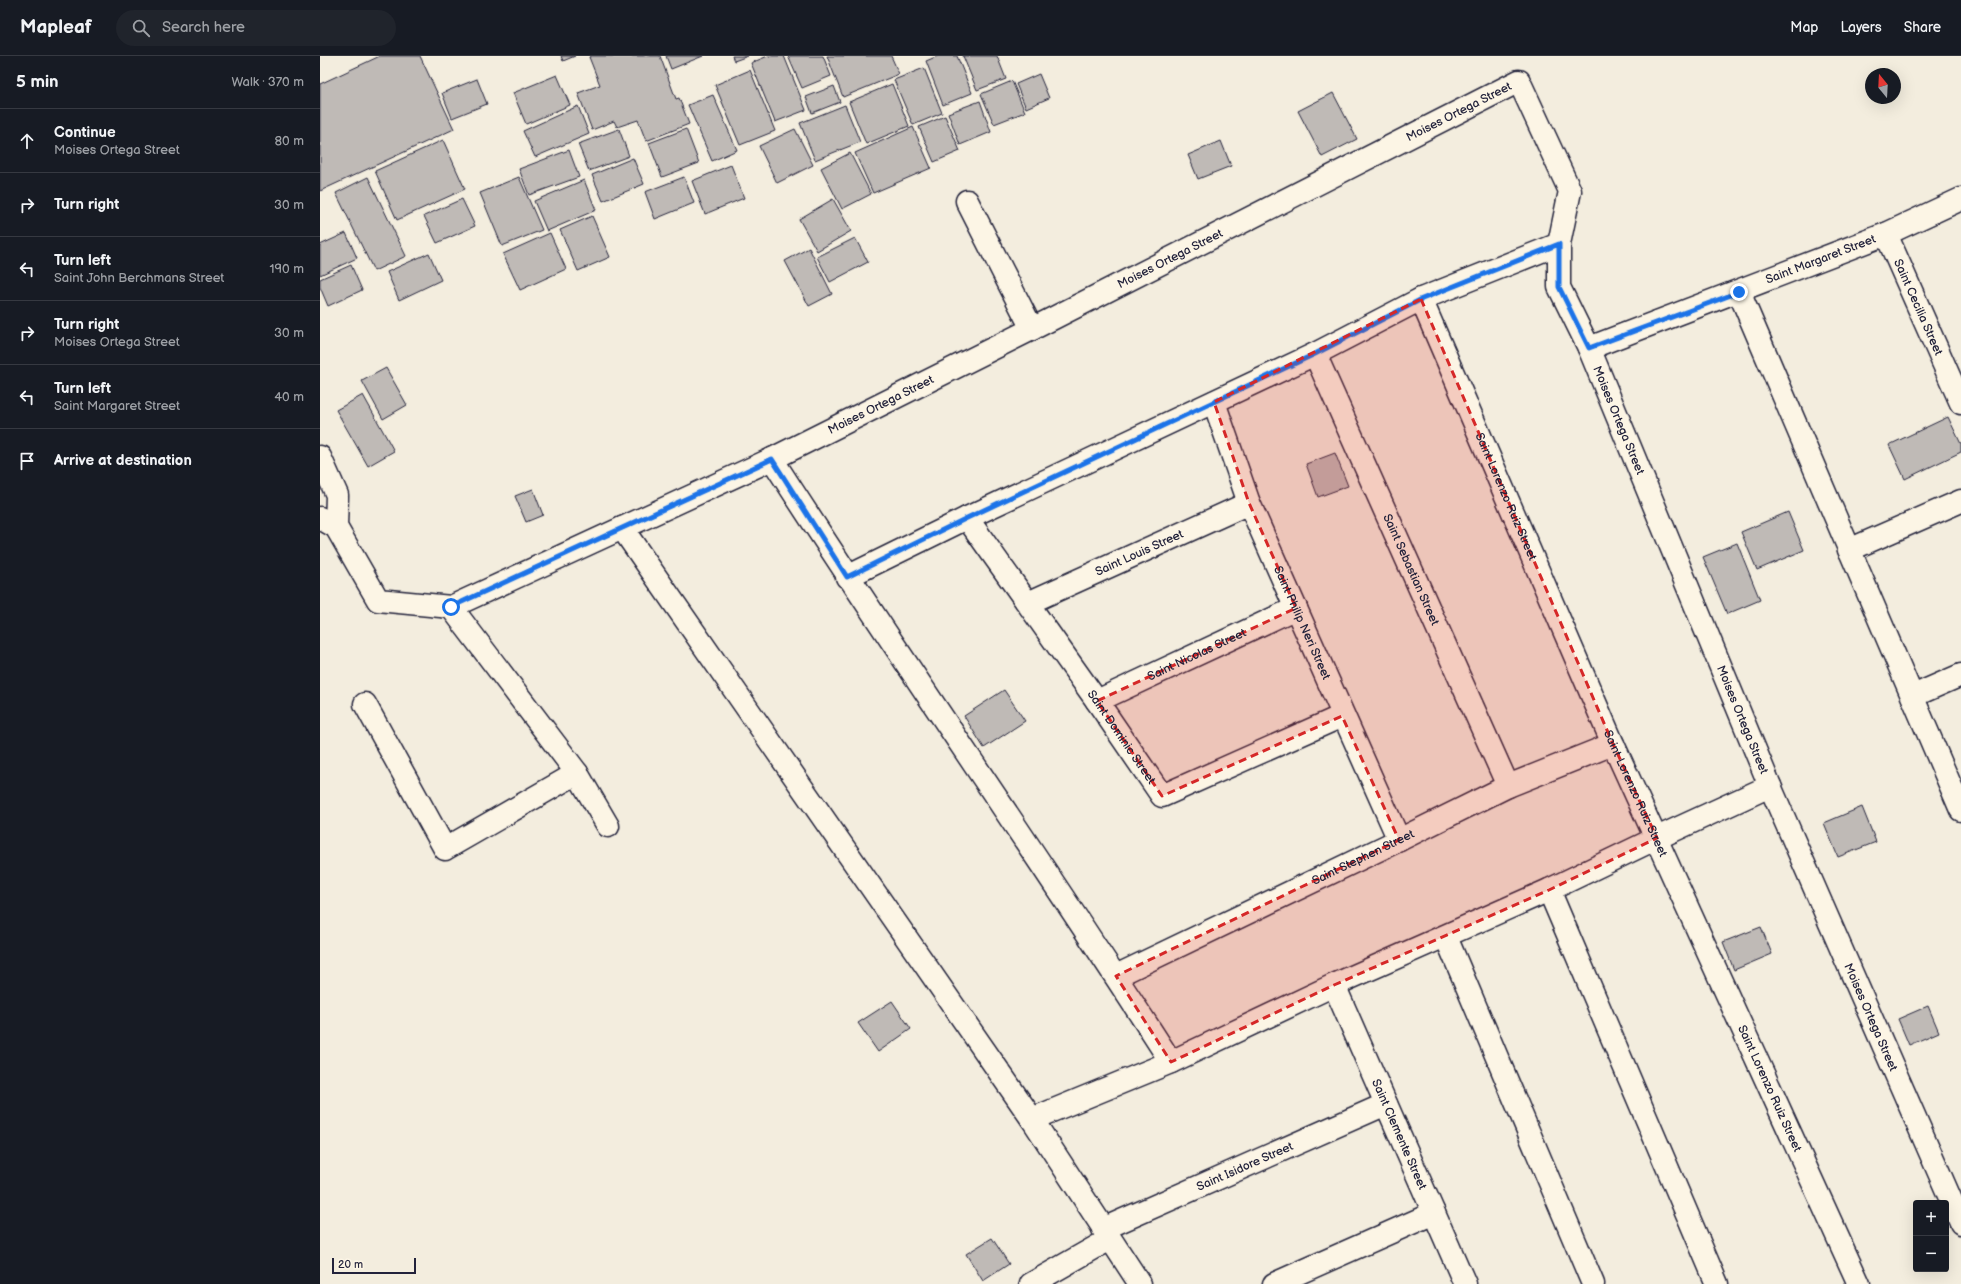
<!DOCTYPE html>
<html lang="en">
<head>
<meta charset="utf-8">
<style>
	body { margin:0; font-family:"Balsamiq Sans",sans-serif; background:#20242c; color:#f1f3f6 }
	.controls { position:absolute; right:12px; bottom:12px; display:grid; overflow:hidden; border-radius:4px; box-shadow:0 4px 16px #0002 }
	.controls button { width:36px; height:36px; display:grid; place-items:center; padding:0; border:0; border-bottom:1px solid #363941; background:#171b24; color:#f1f3f6; font:20px sans-serif }
	.compass { position:absolute; left:1545px; top:12px; width:36px; height:36px; border-radius:50%; background:#171b24; box-shadow:0 4px 16px #0002; rotate:342deg }
	.scale { position:absolute; left:12px; bottom:10px; width:84px; box-sizing:border-box; padding-left:4px; border:2px solid #22223b; border-top:0; font-size:11px; line-height:14px; white-space:nowrap; color:#22223b; -webkit-text-stroke:3px #fcf5e5; paint-order:stroke }
	.stop { position:absolute; width:12px; height:12px; margin:-9px; border:3px solid #1a73e8; border-radius:50%; background:#fff }
	.stop.end { background:#1a73e8; border-color:#fff; box-shadow:0 1px 4px #0008 }
	.list { margin:0; padding:0; list-style:none }
	h2 { display:flex; justify-content:space-between; align-items:center; height:52px; margin:0; padding:0 16px; font-size:17px }
	h2 small { font-size:13px; font-weight:400; color:#9ea1a6 }
	.list li { display:grid; grid-template-columns:26px 1fr auto; gap:12px; align-items:center; box-sizing:border-box; height:64px; padding:0 16px; border-top:1px solid #363941 }
	.list b { display:block; font-size:15px; white-space:nowrap }
	.list p { margin:0; font-size:13px; white-space:nowrap; color:#9ea1a6 }
	.list em { font-size:13px; font-style:normal; color:#9ea1a6 }
	.icon { flex:none; width:22px; height:22px; fill:none; stroke:currentColor; stroke-width:2; stroke-linecap:round; stroke-linejoin:round }
	.map { position:relative; flex:none; width:1641px; height:1228px; overflow:hidden }
	header { display:flex; align-items:center; gap:24px; box-sizing:border-box; height:56px; padding:0 20px; background:#171b24; border-bottom:1px solid #363941 }
	header strong { font-size:19px }
	nav { display:flex; gap:22px; margin-inline-start:auto; font-size:14px }
	.search { width:280px; height:36px; background:#20242c; display:flex; align-items:center; gap:10px; box-sizing:border-box; padding:0 14px; border-radius:22px; color:#9ea1a6; font-size:15px }
	main { display:flex }
	aside { flex:1; background:#171b24 }
	.map>svg:first-child { display:block }
	.building { fill:#bfbab6; stroke:#22223b }
	.lines { fill:none; stroke-linecap:round; stroke-linejoin:round }
	.minor-casing { stroke:#22223b; stroke-width:25 }
	.minor { stroke:#fcf5e5; stroke-width:22 }
	.route { stroke:#1a73e8; stroke-width:5 }
	.marked { fill:#d62828; fill-opacity:0.2; stroke:#d62828; stroke-width:3; stroke-dasharray:8 5; stroke-linejoin:round }
	.labels { text-anchor:middle; stroke-width:3; stroke-linejoin:round; paint-order:stroke }
	.street-label { font-size:12px; fill:#22223b; stroke:#fcf5e5 }
</style>
</head>
<body>
<header>
<strong>Mapleaf</strong>
<div class="search"><svg class="icon" aria-label="search" viewBox="0 0 24 24"><circle cx="10" cy="10" r="6"/><path d="M15 15l6 6"/></svg>Search here</div>
<nav><a>Map</a><a>Layers</a><a>Share</a></nav>
</header>
<main>
<aside>
<h2>5 min<small>Walk · 370 m</small></h2>
<ul class="list">
<li><svg class="icon" aria-label="ahead" viewBox="0 0 24 24"><path d="M12 20V5M6 11l6-6 6 6"/></svg><div><b>Continue</b><p>Moises Ortega Street</p></div><em>80 m</em></li>
<li><svg class="icon" aria-label="right" viewBox="0 0 24 24"><path d="M7 20v-9h11M14 6l5 5-5 5"/></svg><div><b>Turn right</b></div><em>30 m</em></li>
<li><svg class="icon" aria-label="left" viewBox="0 0 24 24"><path d="M17 20v-9H6M10 6l-5 5 5 5"/></svg><div><b>Turn left</b><p>Saint John Berchmans Street</p></div><em>190 m</em></li>
<li><svg class="icon" aria-label="right" viewBox="0 0 24 24"><path d="M7 20v-9h11M14 6l5 5-5 5"/></svg><div><b>Turn right</b><p>Moises Ortega Street</p></div><em>30 m</em></li>
<li><svg class="icon" aria-label="left" viewBox="0 0 24 24"><path d="M17 20v-9H6M10 6l-5 5 5 5"/></svg><div><b>Turn left</b><p>Saint Margaret Street</p></div><em>40 m</em></li>
<li><svg class="icon" aria-label="arrive" viewBox="0 0 24 24"><path d="M6 21V4h12l-3 4 3 4H6"/></svg><div><b>Arrive at destination</b></div></li>
</ul>
</aside>
<div class="map">
<svg width="1641" height="1228" viewBox="0 0 1641 1228">
	<rect width="100%" height="100%" fill="#f3edde"/>
	<filter id="ink" filterUnits="userSpaceOnUse"><feTurbulence type="fractalNoise" baseFrequency=".025" numOctaves="2"/><feDisplacementMap in="SourceGraphic" scale="8" xChannelSelector="R" yChannelSelector="G"/><feConvolveMatrix kernelMatrix="1 2 1 2 8 2 1 2 1" color-interpolation-filters="sRGB"/></filter>
	<g filter="url(#ink)">
		<g class="building">
			<polygon points="60,0 100,0 134,73 0,135 0,28"/>
			<polygon points="241,0 255,0 243,5"/>
			<polygon points="272,0 340,0 356,43 359,42 369,68 326,85 318,64 297,71 294,65 272,74 258,37 280,29 269,1"/>
			<polygon points="346,0 383,0 351,13"/>
			<polygon points="412,0 428,0 414,5"/>
			<polygon points="448,0 464,0 486,54 455,66 431,7"/>
			<polygon points="468,0 503,0 511,20 482,32"/>
			<polygon points="507,0 571,0 579,18 523,41"/>
			<polygon points="618,0 637,0 652,37 623,49 606,5"/>
			<polygon points="643,0 677,0 686,23 657,34"/>
			<polygon points="604,12 622,57 593,69 574,24"/>
			<polygon points="430,14 455,75 420,89 395,29"/>
			<polygon points="719,18 729,42 706,52 696,28"/>
			<polygon points="237,19 250,49 206,68 193,37"/>
			<polygon points="157,23 167,48 132,62 122,37"/>
			<polygon points="692,25 705,56 674,68 661,38"/>
			<polygon points="572,28 589,70 546,88 529,46"/>
			<polygon points="514,30 520,46 492,57 486,41"/>
			<polygon points="1013,37 1037,83 1002,101 978,55"/>
			<polygon points="393,39 417,94 392,105 368,49"/>
			<polygon points="660,45 671,76 640,89 628,57"/>
			<polygon points="525,49 540,86 495,104 480,67"/>
			<polygon points="258,50 269,78 215,101 203,75"/>
			<polygon points="625,60 640,95 614,106 599,71"/>
			<polygon points="593,71 611,112 553,137 535,97"/>
			<polygon points="299,73 309,100 269,115 258,88"/>
			<polygon points="366,73 379,107 342,121 329,87"/>
			<polygon points="475,73 493,109 457,127 439,90"/>
			<polygon points="123,84 145,133 77,164 55,115"/>
			<polygon points="901,85 911,110 878,123 868,99"/>
			<polygon points="249,94 259,121 209,139 199,113"/>
			<polygon points="530,97 551,138 522,153 501,112"/>
			<polygon points="313,102 324,128 283,145 272,119"/>
			<polygon points="411,109 424,142 385,158 372,125"/>
			<polygon points="48,121 86,200 54,215 16,137"/>
			<polygon points="199,121 222,174 182,190 160,137"/>
			<polygon points="364,121 374,147 335,163 325,136"/>
			<polygon points="264,124 276,154 227,175 214,145"/>
			<polygon points="142,143 155,170 117,187 104,160"/>
			<polygon points="513,143 531,175 497,195 479,163"/>
			<polygon points="272,160 290,201 258,215 240,174"/>
			<polygon points="26,177 37,202 0,219 0,189"/>
			<polygon points="230,177 246,213 200,234 183,198"/>
			<polygon points="535,182 548,206 510,226 497,201"/>
			<polygon points="489,192 512,238 489,250 465,205"/>
			<polygon points="109,197 121,224 79,244 67,216"/>
			<polygon points="31,209 42,234 8,250 0,231 0,223"/>
			<polygon points="66,312 87,349 63,363 42,325"/>
			<polygon points="43,339 74,395 48,410 16,354"/>
			<polygon points="1628,361 1641,388 1641,396 1585,423 1569,389"/>
			<polygon points="1015,397 1028,430 998,441 986,408"/>
			<polygon points="213,433 223,459 206,466 195,440"/>
			<polygon points="1468,456 1484,494 1437,514 1421,476"/>
			<polygon points="1417,487 1440,544 1407,558 1383,501"/>
			<polygon points="684,634 705,665 664,692 644,660"/>
			<polygon points="1542,751 1556,786 1518,801 1504,767"/>
			<polygon points="1441,871 1452,898 1414,914 1403,886"/>
			<polygon points="572,945 591,973 558,996 538,967"/>
			<polygon points="1608,950 1619,976 1589,989 1578,963"/>
			<polygon points="672,1182 689,1208 663,1225 646,1198"/>
		</g>
		<g class="lines">
			<defs>
				<g id="minor">
					<polyline points="647,145 712,273"/>
					<path id="s1" d="M 1566,178 L 1641,347"/>
					<polyline points="1419,236 1641,754"/>
					<path id="s2" d="M 1101,243 L 1293,688 L 1539,1228"/>
					<path id="s3" d="M 1269,292 L 1566,178 L 1641,143"/>
					<path id="s4" d="M 995,298 L 1188,730"/>
					<path id="s5" d="M 894,346 L 929,447 L 1079,784"/>
					<polyline points="0,401 17,439 16,471"/>
					<path d="M 452,403 C 582,606 721,803 851,1006"/>
					<path id="s6" d="M 0,462 L 16,471 L 58,544 L 131,551 L 452,403 L 712,273 L 1199,25 L 1250,135 L 1239,188 L 1239,231 L 1269,292 L 1450,730 L 1641,1167"/>
					<path id="s7" d="M 647,462 L 777,645 L 842,740 L 1022,660"/>
					<polyline points="302,472 712,1063 820,1228"/>
					<polyline points="1529,494 1641,445"/>
					<polyline points="527,521 647,462 995,298 1101,243 1239,188"/>
					<path id="s8" d="M 708,547 L 929,447"/>
					<polyline points="131,551 257,717 288,770"/>
					<polyline points="1593,640 1641,619"/>
					<path id="s9" d="M 777,645 L 976,552"/>
					<polyline points="45,648 125,793 257,717"/>
					<polyline points="1229,834 1397,1228"/>
					<polyline points="1126,881 1273,1228"/>
					<path id="s10" d="M 796,920 L 1079,784 L 1188,730 L 1293,688"/>
					<path id="s11" d="M 1014,929 L 1145,1228"/>
					<polyline points="712,1063 851,1006 1014,929 1229,834 1337,782 1450,730"/>
					<path id="s12" d="M 783,1173 L 1066,1048"/>
					<polyline points="711,1228 790,1183"/>
					<polyline points="954,1228 1114,1157"/>
				</g>
			</defs>
			<use href="#minor" class="minor-casing"/>
			<use href="#minor" class="minor"/>
		</g>
	</g>
	<g class="lines" filter="url(#ink)">
		<polyline class="route" points="131,551 452,403 527,521 647,462 995,298 1102,243 1239,188 1239,231 1269,292 1419,236"/>
	</g>
	<path class="marked" d="M 1101,243 L 1293,688 L 1337,782 L 1229,834 L 1014,929 L 851,1006 L 796,920 L 1079,784 L 1022,660 L 842,740 L 777,645 L 976,552 L 929,447 L 894,346 Z"/>
	<g class="labels">
		<g class="street-label">
			<text dy="4" stroke="none"><textPath href="#s6" startOffset="1299">Moises Ortega Street</textPath></text>
			<text dy="4" stroke="none"><textPath href="#s6" startOffset="975">Moises Ortega Street</textPath></text>
			<text dy="4" stroke="none"><textPath href="#s3" startOffset="248">Saint Margaret Street</textPath></text>
			<text dy="4" stroke="none"><textPath href="#s1" startOffset="80">Saint Cecilia Street</textPath></text>
			<text dy="4" stroke="none"><textPath href="#s6" startOffset="651">Moises Ortega Street</textPath></text>
			<text dy="4" stroke="none"><textPath href="#s6" startOffset="1731">Moises Ortega Street</textPath></text>
			<text dy="4" stroke="none"><textPath href="#s2" startOffset="215">Saint Lorenzo Ruiz Street</textPath></text>
			<text dy="4" stroke="none"><textPath href="#s8" startOffset="122">Saint Louis Street</textPath></text>
			<text dy="4" stroke="none"><textPath href="#s4" startOffset="236">Saint Sebastian Street</textPath></text>
			<text dy="4" stroke="none"><textPath href="#s5" startOffset="238">Saint Philip Neri Street</textPath></text>
			<text dy="4" stroke="none"><textPath href="#s9" startOffset="110">Saint Nicolas Street</textPath></text>
			<text dy="4" stroke="none"><textPath href="#s6" startOffset="2055">Moises Ortega Street</textPath></text>
			<text dy="4" stroke="none"><textPath href="#s7" startOffset="268">Saint Dominic Street</textPath></text>
			<text dy="4" stroke="none"><textPath href="#s2" startOffset="539">Saint Lorenzo Ruiz Street</textPath></text>
			<text dy="4" stroke="none"><textPath href="#s10" startOffset="274">Saint Stephen Street</textPath></text>
			<text dy="4" stroke="none"><textPath href="#s6" startOffset="2379">Moises Ortega Street</textPath></text>
			<text dy="4" stroke="none"><textPath href="#s2" startOffset="863">Saint Lorenzo Ruiz Street</textPath></text>
			<text dy="4" stroke="none"><textPath href="#s11" startOffset="163">Saint Clemente Street</textPath></text>
			<text dy="4" stroke="none"><textPath href="#s12" startOffset="155">Saint Isidore Street</textPath></text>
		</g>
	</g>
</svg>
<div class="controls">
<button>+</button>
<button>−</button>
</div>
<svg class="compass" viewBox="-18 -18 36 36"><path d="M0-13l5 13h-10z" fill="#e53935"/><path d="M0 13l5-13h-10z" fill="#9ea1a6"/></svg>
<div class="scale">20 m</div>
<div class="stop" style="left:131px;top:551px"></div>
<div class="stop end" style="left:1419px;top:236px"></div>
</div>
</main>
</body>
</html>
